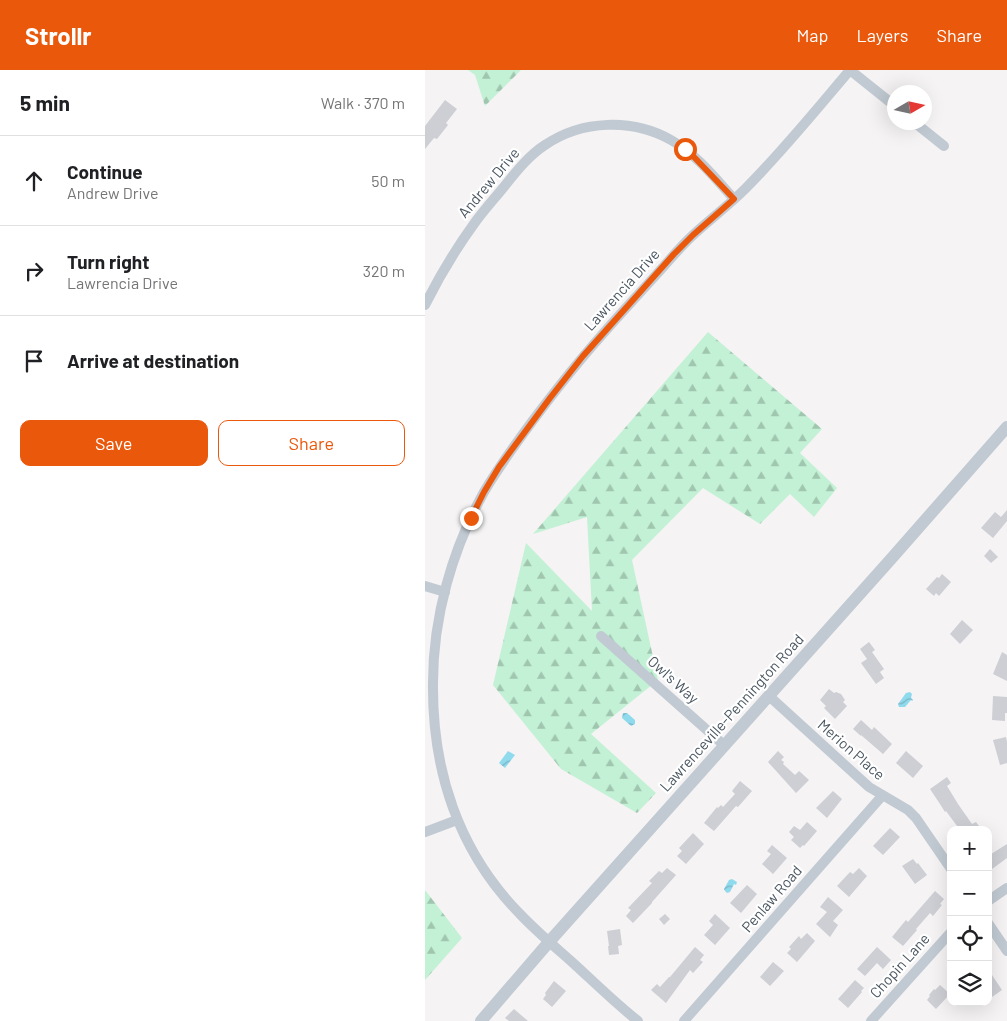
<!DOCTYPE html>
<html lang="en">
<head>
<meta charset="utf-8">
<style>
	body { margin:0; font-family:Barlow,sans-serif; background:#f2f2f2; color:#202124 }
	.controls { position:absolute; right:15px; bottom:15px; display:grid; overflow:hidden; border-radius:10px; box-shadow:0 5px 20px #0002 }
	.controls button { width:45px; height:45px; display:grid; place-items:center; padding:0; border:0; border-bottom:1px solid #e0e0e0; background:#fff; color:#202124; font:25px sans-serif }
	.compass { position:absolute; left:462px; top:15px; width:45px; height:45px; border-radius:50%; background:#fff; box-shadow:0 5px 20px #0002; rotate:81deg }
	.stop { position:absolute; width:15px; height:15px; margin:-11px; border:4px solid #ea580c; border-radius:50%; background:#fff }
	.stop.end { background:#ea580c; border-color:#fff; box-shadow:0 1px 5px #0008 }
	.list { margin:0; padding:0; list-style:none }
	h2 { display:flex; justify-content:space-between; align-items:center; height:65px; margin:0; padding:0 20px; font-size:21px }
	h2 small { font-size:16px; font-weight:400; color:#757577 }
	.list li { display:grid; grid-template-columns:32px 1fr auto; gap:15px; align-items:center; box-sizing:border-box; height:90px; padding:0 20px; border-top:1px solid #e0e0e0 }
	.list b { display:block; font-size:19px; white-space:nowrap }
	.list p { margin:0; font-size:16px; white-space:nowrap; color:#757577 }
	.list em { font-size:16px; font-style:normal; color:#757577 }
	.actions { display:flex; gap:10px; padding:15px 20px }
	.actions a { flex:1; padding:11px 0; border:1px solid #ea580c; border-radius:10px; text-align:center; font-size:18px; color:#ea580c }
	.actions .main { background:#ea580c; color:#fff }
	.icon { flex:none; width:28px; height:28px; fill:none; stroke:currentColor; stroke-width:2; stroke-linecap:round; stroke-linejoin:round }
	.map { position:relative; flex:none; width:582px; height:951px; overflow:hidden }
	header { display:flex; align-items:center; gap:30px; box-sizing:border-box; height:70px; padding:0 25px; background:#ea580c; color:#fff }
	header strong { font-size:24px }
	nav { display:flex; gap:28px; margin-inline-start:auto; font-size:18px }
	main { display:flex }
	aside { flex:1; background:#fff }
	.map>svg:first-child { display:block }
	.forest { fill:url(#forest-firs) }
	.water { fill:url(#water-waves) }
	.building { fill:#cdcfd5 }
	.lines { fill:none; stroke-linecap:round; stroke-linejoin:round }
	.minor { stroke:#c1cad2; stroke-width:10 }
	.tertiary { stroke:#c1cad2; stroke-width:12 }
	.route { stroke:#ea580c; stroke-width:6 }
	.labels { text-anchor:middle; stroke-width:4.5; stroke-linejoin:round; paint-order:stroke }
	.street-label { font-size:15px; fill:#4a5661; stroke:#fff }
</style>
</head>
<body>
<header>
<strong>Strollr</strong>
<nav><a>Map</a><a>Layers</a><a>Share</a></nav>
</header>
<main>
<aside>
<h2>5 min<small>Walk · 370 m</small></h2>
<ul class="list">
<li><svg class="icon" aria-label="ahead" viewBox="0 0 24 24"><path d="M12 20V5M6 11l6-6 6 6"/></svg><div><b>Continue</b><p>Andrew Drive</p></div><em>50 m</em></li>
<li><svg class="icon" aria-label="right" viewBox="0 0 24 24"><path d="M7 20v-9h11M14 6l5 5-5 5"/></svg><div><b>Turn right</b><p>Lawrencia Drive</p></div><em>320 m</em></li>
<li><svg class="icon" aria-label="arrive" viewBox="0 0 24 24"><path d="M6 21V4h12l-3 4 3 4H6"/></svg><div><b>Arrive at destination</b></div></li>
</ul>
<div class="actions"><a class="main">Save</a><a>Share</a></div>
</aside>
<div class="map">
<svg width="582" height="951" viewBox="0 0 582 951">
	<defs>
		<pattern id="forest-firs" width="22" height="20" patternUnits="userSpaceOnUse" patternTransform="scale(1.25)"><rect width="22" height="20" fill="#c3f1d5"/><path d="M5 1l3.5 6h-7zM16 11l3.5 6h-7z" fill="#a0c6b0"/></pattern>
		<pattern id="water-waves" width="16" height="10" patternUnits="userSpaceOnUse" patternTransform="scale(1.25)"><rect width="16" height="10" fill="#90daee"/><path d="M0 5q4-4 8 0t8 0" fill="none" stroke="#78b4c4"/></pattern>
	</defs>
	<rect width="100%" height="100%" fill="#f5f3f3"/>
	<g class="forest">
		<polygon points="43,0 96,0 60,36 50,5"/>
		<polygon points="283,262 397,359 375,383 412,418 389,447 365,424 335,454 278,418 207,490 233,610 166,664 231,723 212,743 136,699 68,615 101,473 167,541 162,447 108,464"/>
		<polygon points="0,820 37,868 0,910"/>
	</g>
	<g class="water">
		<polygon points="485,622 487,624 486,628 488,630 487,631 486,630 480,637 474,637 473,634 481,623"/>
		<polygon points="198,643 202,643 210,650 210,654 206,656 197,648"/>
		<polygon points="83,681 90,685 80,698 74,693"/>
		<polygon points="307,809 312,812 311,815 309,814 305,822 302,823 300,821 299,819 304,810"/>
	</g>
	<g class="building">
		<polygon points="20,30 32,39 21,53 23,55 12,69 9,68 0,79 0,56"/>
		<polygon points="582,440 582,451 568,468 556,458 570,442 576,447"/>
		<polygon points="565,479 573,487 566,493 559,486"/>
		<polygon points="517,504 526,512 514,526 511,523 509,526 501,519 512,507 514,508"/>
		<polygon points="537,550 548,560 535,574 525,564"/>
		<polygon points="444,572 450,580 447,582 459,599 455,602 459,608 451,614 436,593 442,589 435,579"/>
		<polygon points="577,582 582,585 582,611 568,604"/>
		<polygon points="404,619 409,623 411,622 416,624 420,630 418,632 422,636 410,649 399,638 401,636 395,630"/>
		<polygon points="568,626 582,627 582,643 580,643 580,651 567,650"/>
		<polygon points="436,650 447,660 449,657 467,674 458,684 436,665 436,666 428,659"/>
		<polygon points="581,667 582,672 582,693 575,695 568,670"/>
		<polygon points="353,681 359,687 356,690 359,692 358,694 370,705 374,701 384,710 371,723 343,692"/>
		<polygon points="481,681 498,696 488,708 471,693"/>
		<polygon points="522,707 526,713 522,716 533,734 547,754 551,752 557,760 535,760 521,741 520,742 515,734 505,719"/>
		<polygon points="315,711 327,721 313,737 311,736 289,761 279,753 292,737 293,738 296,735 298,737 310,724 307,721"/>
		<polygon points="408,721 417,729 402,748 391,738"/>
		<polygon points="382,752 392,761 379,776 378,775 375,778 366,770 369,767 364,762 369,756 375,760"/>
		<polygon points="465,758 475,767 458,785 448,776"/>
		<polygon points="268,763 279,774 261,794 252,786 257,781 254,778"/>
		<polygon points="582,774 582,788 563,802 563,786"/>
		<polygon points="347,775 362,788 348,804 337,794 346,784 342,781"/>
		<polygon points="488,789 492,794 493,793 502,805 490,814 477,796"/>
		<polygon points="242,798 251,805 227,832 227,833 208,853 201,846 206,840 203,838 227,813 224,811 234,801 237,803"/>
		<polygon points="434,798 442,806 424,827 412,816 425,802 428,804"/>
		<polygon points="322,815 332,824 316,843 305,833"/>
		<polygon points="510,821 519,829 515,834 517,835 508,846 505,843 491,859 492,860 478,876 467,867 481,850 483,852"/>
		<polygon points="403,827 418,840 408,851 413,855 405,867 391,854 402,842 395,837"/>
		<polygon points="240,844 245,849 239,855 234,849"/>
		<polygon points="290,844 305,858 290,875 279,865 288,855 284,851"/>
		<polygon points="195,859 197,875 193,876 194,884 184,885 183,876 184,876 182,861"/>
		<polygon points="382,863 390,871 372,892 362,883 366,879 364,877 374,866 376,869"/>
		<polygon points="270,877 279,885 275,890 278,892 268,903 265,900 241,933 226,920 232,914 235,917 244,907 245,907"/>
		<polygon points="452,877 466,890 458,899 452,893 440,906 432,899"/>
		<polygon points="348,892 359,901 345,916 335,907"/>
		<polygon points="563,899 577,920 567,927 563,922"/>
		<polygon points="430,910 439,918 436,921 437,922 423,938 413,929"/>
		<polygon points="129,911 141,921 127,937 118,929 121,925 120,923"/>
		<polygon points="515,915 525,924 511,939 502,930 505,926 504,925 509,919 510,920"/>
		<polygon points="89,939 103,951 84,951 80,948"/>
	</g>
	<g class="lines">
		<g class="minor">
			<polyline points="425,0 470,36"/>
			<polyline points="489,52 519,76"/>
			<path d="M 0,235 C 15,205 32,177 51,151 C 60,139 69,129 78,118 C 90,103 103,86 120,75 C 157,50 207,48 246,70 C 271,84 290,108 309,129"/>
			<polyline points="0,516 20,522"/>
			<polyline points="176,566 300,676"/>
			<polyline points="344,626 444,717 483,740 491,748 526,799"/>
			<polyline points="0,762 32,750"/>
			<polyline points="563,831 582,818"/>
			<polyline points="563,853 582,881"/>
			<path d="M 213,951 C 190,933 169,912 147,892 C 129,876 111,861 95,844 C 33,781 7,700 8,613 C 8,547 27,480 59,422 C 74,396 92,372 109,349 C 130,321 152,293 176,266 C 194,245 213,225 231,205 C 243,192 254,178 267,166 C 284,150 303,136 320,119 C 357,82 391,40 425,0"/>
			<polyline points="259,951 457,726"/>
			<polyline points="446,951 526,862"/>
		</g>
		<polyline class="tertiary" points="56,951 124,872 466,489 582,357"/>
	</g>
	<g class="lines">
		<polyline class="route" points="46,448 59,422 74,397 125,328 158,286 249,184 268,165 309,129 269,87 260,79"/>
	</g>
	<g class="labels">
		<g class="street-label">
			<text transform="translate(64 113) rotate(-50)" y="5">Andrew Drive</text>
			<text transform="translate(197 220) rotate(-48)" y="5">Lawrencia Drive</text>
			<text transform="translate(248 610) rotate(42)" y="5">Owl's Way</text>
			<text transform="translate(307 643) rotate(-48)" y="5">Lawrenceville-Pennington Road</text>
			<text transform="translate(426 680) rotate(41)" y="5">Merion Place</text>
			<text transform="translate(347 829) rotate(-49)" y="5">Penlaw Road</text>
			<text transform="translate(475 896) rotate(-48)" y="5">Chopin Lane</text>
		</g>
	</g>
</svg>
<div class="controls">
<button>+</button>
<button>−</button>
<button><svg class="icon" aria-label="locate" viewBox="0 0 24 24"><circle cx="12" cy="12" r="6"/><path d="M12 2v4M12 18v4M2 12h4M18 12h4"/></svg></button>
<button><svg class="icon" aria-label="layers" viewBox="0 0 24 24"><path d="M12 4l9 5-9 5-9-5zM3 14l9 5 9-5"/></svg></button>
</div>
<svg class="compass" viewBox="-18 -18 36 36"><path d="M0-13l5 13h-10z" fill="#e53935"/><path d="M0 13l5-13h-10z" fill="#757577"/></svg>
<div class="stop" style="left:260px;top:79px"></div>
<div class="stop end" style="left:46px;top:448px"></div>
</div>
</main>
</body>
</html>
